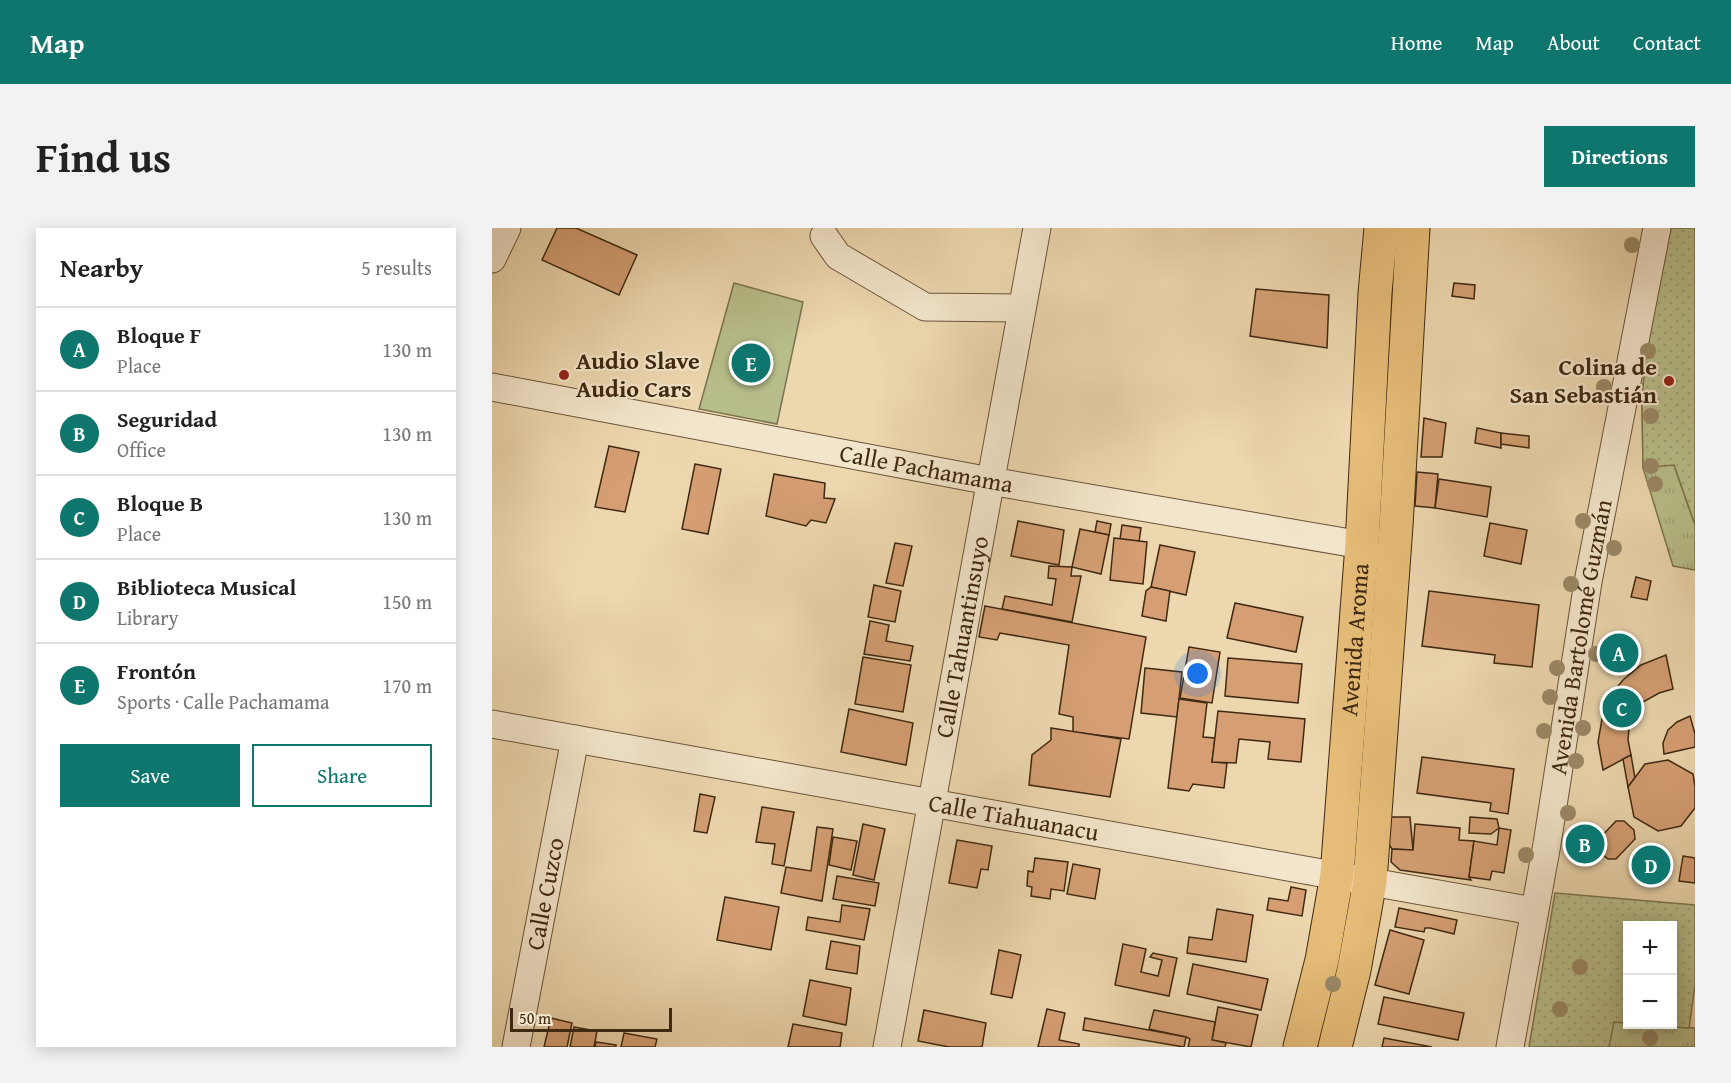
<!DOCTYPE html>
<html lang="en">
<head>
<meta charset="utf-8">
<style>
	body { margin:0; font-family:"Gentium Book Plus",serif; background:#f2f2f2; color:#222 }
	.controls { position:absolute; right:18px; bottom:18px; display:grid; overflow:hidden; border-radius:0px; box-shadow:0 3px 15px #0003 }
	.controls button { width:54px; height:54px; display:grid; place-items:center; padding:0; border:0; border-bottom:2px solid #e0e0e0; background:#fff; color:#222; font:30px sans-serif }
	.scale { position:absolute; left:18px; bottom:15px; width:162px; box-sizing:border-box; padding-left:6px; border:3px solid #3f2911; border-top:0; font-size:16px; line-height:21px; white-space:nowrap; color:#3f2911; -webkit-text-stroke:4px #f3e5cb; paint-order:stroke }
	.you { position:absolute; left:706px; top:446px; width:21px; height:21px; margin:-15px; border:4px solid #fff; border-radius:50%; background:#1a73e8; box-shadow:0 0 0 9px #1a73e833 }
	.badge { display:grid; place-items:center; width:39px; height:39px; border-radius:50%; background:#0f766e; color:#fff; font-size:20px; font-weight:700 }
	.pin { position:absolute; translate:-50% -50%; border:3px solid #fff; box-shadow:0 2px 6px #0006 }
	.list { margin:0; padding:0; list-style:none }
	h2 { display:flex; justify-content:space-between; align-items:center; height:78px; margin:0; padding:0 24px; font-size:26px }
	h2 small { font-size:20px; font-weight:400; color:#767676 }
	.list li { display:grid; grid-template-columns:39px 1fr auto; gap:18px; align-items:center; box-sizing:border-box; height:84px; padding:0 24px; border-top:2px solid #e0e0e0 }
	.list b { display:block; font-size:22px; white-space:nowrap }
	.list p { margin:0; font-size:20px; white-space:nowrap; color:#767676 }
	.list em { font-size:20px; font-style:normal; color:#767676 }
	.actions { display:flex; gap:12px; padding:18px 24px }
	.actions a { flex:1; padding:14px 0; border:2px solid #0f766e; border-radius:0px; text-align:center; font-size:21px; color:#0f766e }
	.actions .main { background:#0f766e; color:#fff }
	.map { position:relative; flex:none; width:1203px; height:819px; overflow:hidden; border-radius:0px }
	header { display:flex; align-items:center; gap:36px; box-sizing:border-box; height:84px; padding:0 30px; background:#0f766e; color:#fff }
	header strong { font-size:28px }
	nav { display:flex; gap:33px; margin-inline-start:auto; font-size:21px }
	.intro { display:flex; align-items:center; justify-content:space-between; box-sizing:border-box; height:144px; padding:0 36px }
	h1 { margin:0; font-size:42px }
	.button { padding:15px 27px; border-radius:0px; background:#0f766e; color:#fff; font-size:21px; font-weight:700 }
	main { display:flex; gap:36px; padding:0 36px }
	aside { flex:1; background:#fff; border-radius:0px; box-shadow:0 3px 15px #0003 }
	.map>svg:first-child { display:block }
	.grass { fill:url(#grass-tufts); stroke:#7c744e; stroke-width:1.5 }
	.park { fill:url(#park-dots); stroke:#7c744e; stroke-width:1.5 }
	.pitch { fill:#b8be8b; stroke:#7c744e; stroke-width:1.5 }
	.building { fill:#d59f73; stroke:#3f2911; stroke-width:1.5 }
	.lines { fill:none; stroke-linecap:round; stroke-linejoin:round }
	.minor-casing { stroke:#6a5438; stroke-width:29 }
	.major-casing { stroke:#3f2911; stroke-width:35 }
	.minor { stroke:#f3e5cb; stroke-width:27 }
	.major { stroke:#e6bc78; stroke-width:33 }
	.tree { fill:#9a8865 }
	.poi-dot { fill:#8f2418; stroke:#f3e5cb; stroke-width:2 }
	.labels { text-anchor:middle; stroke-width:4.5; stroke-linejoin:round; paint-order:stroke }
	.poi-label { font-size:24px; font-weight:bold; fill:#3f2911; stroke:#f3e5cb; text-anchor:start }
	.street-label { font-size:24px; fill:#3f2911; stroke:#f3e5cb }
</style>
</head>
<body>
<header>
<strong>Map</strong>
<nav><a>Home</a><a>Map</a><a>About</a><a>Contact</a></nav>
</header>
<div class="intro"><h1>Find us</h1><a class="button">Directions</a></div>
<main>
<aside>
<h2>Nearby<small>5 results</small></h2>
<ul class="list">
<li><span class="badge">A</span><div><b>Bloque F</b><p>Place</p></div><em>130 m</em></li>
<li><span class="badge">B</span><div><b>Seguridad</b><p>Office</p></div><em>130 m</em></li>
<li><span class="badge">C</span><div><b>Bloque B</b><p>Place</p></div><em>130 m</em></li>
<li><span class="badge">D</span><div><b>Biblioteca Musical</b><p>Library</p></div><em>150 m</em></li>
<li><span class="badge">E</span><div><b>Frontón</b><p>Sports · Calle Pachamama</p></div><em>170 m</em></li>
</ul>
<div class="actions"><a class="main">Save</a><a>Share</a></div>
</aside>
<div class="map">
<svg width="1203" height="819" viewBox="0 0 1203 819">
	<defs>
		<pattern id="grass-tufts" width="24" height="20" patternUnits="userSpaceOnUse" patternTransform="scale(1.5)"><rect width="24" height="20" fill="#b8be8b"/><path d="M3 7l-1-3M5 7V3M7 7l1-3M15 17l-1-3M17 17v-4M19 17l1-3" fill="none" stroke="#9fa377"/></pattern>
		<pattern id="park-dots" width="8" height="8" patternUnits="userSpaceOnUse" patternTransform="scale(1.5)"><rect width="8" height="8" fill="#b8be8b"/><path d="M2 2h.1M6 6h.1" fill="none" stroke="#9fa377" stroke-width="1.8" stroke-linecap="round"/></pattern>
	</defs>
	<rect width="100%" height="100%" fill="#edd7af"/>
	<filter id="stains"><feTurbulence type="fractalNoise" baseFrequency=".00333" numOctaves="4"/><feColorMatrix values="0 0 0 0 .2 0 0 0 0 .09 0 0 0 0 .02 0 0 0 .5 -.17"/></filter>
	<radialGradient id="worn" r=".72"><stop offset=".6" stop-color="#630" stop-opacity="0"/><stop offset="1" stop-color="#630" stop-opacity=".3"/></radialGradient>
	<g class="grass">
		<polygon points="1153,132 1182,237 1203,297 1203,342 1181,338 1151,240 1150,175"/>
		<polygon points="1122,794 1203,800 1203,819 1045,819"/>
	</g>
	<g class="park">
		<polygon points="1178,0 1203,0 1203,297 1182,237 1151,240 1150,175 1153,132"/>
		<polygon points="1063,665 1203,677 1203,757 1197,800 1152,797 1180,796 1180,698 1136,698 1135,795 1122,794 1117,819 1037,819"/>
	</g>
	<polygon class="pitch" points="242,55 311,74 285,196 207,181"/>
	<g class="building">
		<polygon points="65,0 84,0 145,27 127,67 50,32"/>
		<polygon points="962,55 983,57 982,71 960,68"/>
		<polygon points="764,61 837,67 835,120 758,108"/>
		<polygon points="932,190 954,195 950,229 929,229"/>
		<polygon points="985,200 1009,205 1009,220 983,215"/>
		<polygon points="1009,205 1037,208 1037,220 1009,216"/>
		<polygon points="117,218 147,224 133,284 103,279"/>
		<polygon points="203,236 229,241 216,306 190,301"/>
		<polygon points="925,244 946,246 943,280 923,278"/>
		<polygon points="282,246 333,255 332,270 343,271 334,295 319,292 314,298 274,288"/>
		<polygon points="947,251 999,259 995,289 943,280"/>
		<polygon points="526,293 572,302 567,337 519,328"/>
		<polygon points="605,293 619,296 617,307 603,304"/>
		<polygon points="998,295 1035,302 1029,336 992,328"/>
		<polygon points="630,297 649,300 647,314 628,311"/>
		<polygon points="588,301 617,307 609,346 580,339"/>
		<polygon points="622,310 655,314 651,356 618,352"/>
		<polygon points="403,315 420,318 411,358 394,355"/>
		<polygon points="668,317 703,324 694,367 659,359"/>
		<polygon points="557,338 580,339 579,348 589,348 580,394 510,381 513,368 560,377 564,351 556,350"/>
		<polygon points="1144,349 1159,353 1155,372 1139,369"/>
		<polygon points="382,357 409,363 403,394 376,389"/>
		<polygon points="659,359 678,363 674,393 650,388 654,363"/>
		<polygon points="937,363 1047,377 1040,439 1002,435 1003,427 930,418"/>
		<polygon points="743,375 811,389 804,424 735,410"/>
		<polygon points="493,378 654,409 637,511 581,504 581,489 567,486 577,417 508,405 505,412 487,409"/>
		<polygon points="378,393 397,397 394,413 421,418 418,433 372,426"/>
		<polygon points="1120,409 1140,413 1134,442 1114,437"/>
		<polygon points="697,419 728,424 720,475 688,470"/>
		<polygon points="1174,427 1181,461 1167,465 1151,474 1143,485 1137,500 1136,512 1139,527 1111,542 1106,514 1110,491 1117,469 1131,452 1149,437"/>
		<polygon points="371,429 419,437 411,484 363,476"/>
		<polygon points="736,430 810,436 806,475 733,468"/>
		<polygon points="653,440 690,444 685,489 649,485"/>
		<polygon points="687,471 715,475 711,509 723,510 720,534 735,535 732,560 701,556 697,563 676,560"/>
		<polygon points="357,481 421,495 414,537 349,524"/>
		<polygon points="726,483 813,491 809,534 776,531 778,514 747,511 744,535 720,534"/>
		<polygon points="1198,488 1203,506 1203,519 1172,526 1171,515 1176,502 1185,494"/>
		<polygon points="559,500 629,511 618,569 537,557 540,527 559,512"/>
		<polygon points="1139,527 1143,550 1136,559 1131,531"/>
		<polygon points="930,529 1022,541 1016,586 998,583 999,575 925,565"/>
		<polygon points="1176,532 1201,546 1203,559 1203,580 1189,598 1166,603 1142,589 1136,559 1153,536"/>
		<polygon points="208,566 223,569 215,605 202,603"/>
		<polygon points="270,579 302,584 292,638 280,636 283,616 264,614"/>
		<polygon points="897,589 918,589 921,622 900,621 896,614"/>
		<polygon points="978,589 1005,591 1007,600 999,606 977,605"/>
		<polygon points="1124,593 1132,593 1142,602 1143,611 1124,631 1116,631 1106,623 1105,613"/>
		<polygon points="371,596 393,601 382,652 361,647"/>
		<polygon points="923,596 968,600 967,612 982,613 977,649 979,652 908,642 899,634 900,621 921,622"/>
		<polygon points="325,599 341,601 330,673 289,665 294,639 319,643"/>
		<polygon points="1007,600 1019,602 1012,645 1000,643 998,652 977,649 982,613 1005,617"/>
		<polygon points="341,609 365,613 359,642 337,637"/>
		<polygon points="465,612 500,618 496,642 489,641 485,660 457,655"/>
		<polygon points="1154,618 1167,619 1174,625 1172,652 1165,658 1152,657 1146,650 1148,623"/>
		<polygon points="1191,628 1203,630 1203,655 1187,653"/>
		<polygon points="543,630 576,634 572,663 559,661 558,671 539,668 540,659 535,658 536,643 541,644"/>
		<polygon points="581,636 608,641 603,671 575,666"/>
		<polygon points="345,648 387,655 383,678 341,671"/>
		<polygon points="799,659 814,662 810,688 775,682 777,670 796,673"/>
		<polygon points="233,669 287,679 279,722 225,712"/>
		<polygon points="350,677 378,681 372,712 314,702 316,689 348,694"/>
		<polygon points="907,680 965,692 962,706 938,700 933,700 932,704 903,699"/>
		<polygon points="725,681 761,687 754,734 695,725 697,709 720,712"/>
		<polygon points="898,702 932,712 917,766 883,757"/>
		<polygon points="339,713 368,718 365,746 334,741"/>
		<polygon points="631,716 654,721 649,744 666,748 670,732 658,729 661,725 685,730 677,768 623,757"/>
		<polygon points="507,722 529,727 520,770 499,766"/>
		<polygon points="701,736 776,751 769,782 695,766"/>
		<polygon points="318,752 359,760 354,797 311,788"/>
		<polygon points="892,769 972,785 966,812 886,796"/>
		<polygon points="726,779 766,787 759,819 720,812"/>
		<polygon points="555,781 573,785 567,812 587,816 587,819 546,819"/>
		<polygon points="432,782 494,795 490,819 457,819 426,813"/>
		<polygon points="662,782 723,794 720,812 734,815 733,819 696,819 698,811 694,809 657,801"/>
		<polygon points="59,790 80,795 75,819 52,819"/>
		<polygon points="593,790 694,809 692,819 591,802"/>
		<polygon points="301,796 350,805 348,819 296,819"/>
		<polygon points="82,799 105,803 102,819 78,819"/>
		<polygon points="132,805 165,811 163,819 129,819"/>
		<polygon points="892,810 940,819 890,819"/>
		<polygon points="104,814 124,817 124,819 103,819"/>
	</g>
	<g class="lines">
		<defs>
			<g id="minor">
				<polyline points="332,8 346,28 433,79 529,80"/>
				<polyline points="0,31 15,0"/>
				<path id="s1" d="M 0,159 L 498,253 L 870,317"/>
				<path id="s2" d="M 0,496 L 1041,683"/>
				<path id="s3" d="M 24,819 L 83,511"/>
				<path id="s4" d="M 395,819 L 545,0"/>
				<path id="s5" d="M 1018,819 L 1055,616 L 1096,354 L 1165,0"/>
			</g>
			<g id="major">
				<path id="s6" d="M 808,819 L 830,732 L 845,647 L 870,317 L 883,65 L 889,0"/>
				<polyline points="843,819 862,742 878,653 904,298 921,0"/>
			</g>
		</defs>
		<use href="#minor" class="minor-casing"/>
		<use href="#major" class="major-casing"/>
		<use href="#minor" class="minor"/>
		<use href="#major" class="major"/>
	</g>
	<g class="tree">
		<circle cx="1140" cy="17" r="8"/>
		<circle cx="1156" cy="123" r="8"/>
		<circle cx="1112" cy="159" r="8"/>
		<circle cx="1159" cy="188" r="8"/>
		<circle cx="1159" cy="238" r="8"/>
		<circle cx="1163" cy="256" r="8"/>
		<circle cx="1091" cy="293" r="8"/>
		<circle cx="1122" cy="320" r="8"/>
		<circle cx="1079" cy="356" r="8"/>
		<circle cx="1104" cy="426" r="8"/>
		<circle cx="1065" cy="440" r="8"/>
		<circle cx="1058" cy="469" r="8"/>
		<circle cx="1091" cy="500" r="8"/>
		<circle cx="1052" cy="503" r="8"/>
		<circle cx="1084" cy="533" r="8"/>
		<circle cx="1076" cy="585" r="8"/>
		<circle cx="1034" cy="627" r="8"/>
		<circle cx="1088" cy="739" r="8"/>
		<circle cx="841" cy="756" r="8"/>
		<circle cx="1068" cy="781" r="8"/>
		<circle cx="1158" cy="810" r="8"/>
	</g>
	<g class="poi-dot">
		<circle cx="72" cy="147" r="6"/>
		<circle cx="1177" cy="153" r="6"/>
	</g>
	<g class="labels">
		<g class="poi-label">
			<text x="84" y="141">Audio Slave<tspan x="84" dy="28">Audio Cars</tspan></text>
			<text x="1165" y="147" text-anchor="end">Colina de<tspan x="1165" dy="28">San Sebastián</tspan></text>
		</g>
		<g class="street-label">
			<text dy="8" stroke="none"><textPath href="#s1" startOffset="442">Calle Pachamama</textPath></text>
			<text dy="8" stroke="none"><textPath href="#s4" startOffset="417">Calle Tahuantinsuyo</textPath></text>
			<text dy="8" stroke="none"><textPath href="#s5" startOffset="416">Avenida Bartolomé Guzmán</textPath></text>
			<text dy="8" stroke="none"><textPath href="#s6" startOffset="412">Avenida Aroma</textPath></text>
			<text dy="8" stroke="none"><textPath href="#s2" startOffset="530">Calle Tiahuanacu</textPath></text>
			<text dy="8" stroke="none"><textPath href="#s3" startOffset="156">Calle Cuzco</textPath></text>
		</g>
	</g>
	<rect width="100%" height="100%" filter="url(#stains)"/>
	<rect width="100%" height="100%" fill="url(#worn)"/>
</svg>
<div class="controls">
<button>+</button>
<button>−</button>
</div>
<div class="scale">50 m</div>
<div class="you"></div>
<div class="pin badge" style="left:1127px;top:425px">A</div>
<div class="pin badge" style="left:1093px;top:616px">B</div>
<div class="pin badge" style="left:1130px;top:480px">C</div>
<div class="pin badge" style="left:1159px;top:637px">D</div>
<div class="pin badge" style="left:259px;top:135px">E</div>
</div>
</main>
</body>
</html>
